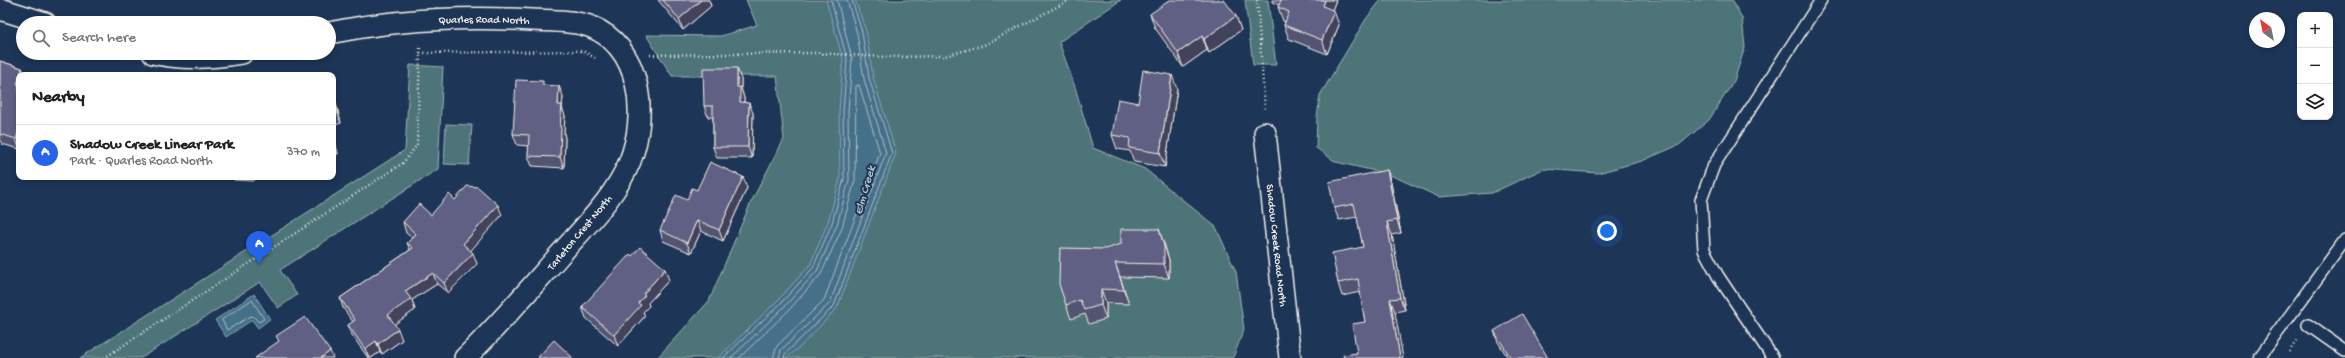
<!DOCTYPE html>
<html lang="en">
<head>
<meta charset="utf-8">
<style>
	body { margin:0; font-family:"Gochi Hand",sans-serif; background:#f2f2f2; color:#202124 }
	.controls { position:absolute; right:12px; top:12px; display:grid; overflow:hidden; border-radius:8px; box-shadow:0 2px 6px #0003 }
	.controls button { width:36px; height:36px; display:grid; place-items:center; padding:0; border:0; border-bottom:1px solid #e0e0e0; background:#fff; color:#202124; font:20px sans-serif }
	.compass { position:absolute; left:2249px; top:12px; width:36px; height:36px; border-radius:50%; background:#fff; box-shadow:0 2px 6px #0003; rotate:327deg }
	.you { position:absolute; left:1607px; top:231px; width:14px; height:14px; margin:-10px; border:3px solid #fff; border-radius:50%; background:#1a73e8; box-shadow:0 0 0 6px #1a73e833 }
	.badge { display:grid; place-items:center; width:26px; height:26px; border-radius:50%; background:#2563eb; color:#fff; font-size:13px; font-weight:700 }
	.pin { position:absolute; translate:-50% -33px; filter:drop-shadow(0 1px 2px #0008) }
	.pin::after { content:''; position:absolute; top:21px; width:14px; height:12px; background:inherit; clip-path:polygon(0 0,100% 0,50% 100%) }
	.list { margin:0; padding:0; list-style:none }
	h2 { display:flex; justify-content:space-between; align-items:center; height:52px; margin:0; padding:0 16px; font-size:17px }
	h2 small { font-size:13px; font-weight:400; color:#757577 }
	.list li { display:grid; grid-template-columns:26px 1fr auto; gap:12px; align-items:center; box-sizing:border-box; height:56px; padding:0 16px; border-top:1px solid #e0e0e0 }
	.list b { display:block; font-size:15px; white-space:nowrap }
	.list p { margin:0; font-size:13px; white-space:nowrap; color:#757577 }
	.list em { font-size:13px; font-style:normal; color:#757577 }
	.icon { flex:none; width:22px; height:22px; fill:none; stroke:currentColor; stroke-width:2; stroke-linecap:round; stroke-linejoin:round }
	.map { position:relative; flex:none; width:2345px; height:358px; overflow:hidden }
	.search { position:absolute; background:#fff; box-shadow:0 2px 6px #0003; left:16px; top:16px; width:320px; height:44px; display:flex; align-items:center; gap:10px; box-sizing:border-box; padding:0 14px; border-radius:22px; color:#757577; font-size:15px }
	.panel { position:absolute; background:#fff; box-shadow:0 2px 6px #0003; left:16px; top:72px; width:320px; height:108px; border-radius:8px }
	.map>svg:first-child { display:block }
	.green { fill:#4d7579; stroke:#a0b3b0 }
	.water { fill:#446f89; stroke:#8aa3af }
	.lines { fill:none; stroke-linecap:round; stroke-linejoin:round }
	.shore { stroke:#aebdc2; stroke-width:1 }
	.lane-casing { stroke:#f4f1e8; stroke-width:14 }
	.street-casing { stroke:#f4f1e8; stroke-width:24 }
	.path { stroke:#f4f1e8; stroke-width:2.5; stroke-dasharray:1 3; stroke-linecap:butt }
	.lane { stroke:#1d3557; stroke-width:11 }
	.street { stroke:#1d3557; stroke-width:21 }
	.wall { fill:#535372; stroke:#f4f1e8 }
	.shaded-wall { fill:#43435c; stroke:#f4f1e8 }
	.building { fill:#606084; stroke:#f4f1e8 }
	.labels { text-anchor:middle; stroke-width:4; stroke-linejoin:round; paint-order:stroke }
	.street-label { font-size:11px; fill:#f4f1e8; stroke:#1d3557 }
	.water-label { font-size:12px; font-style:italic; fill:#b6c4c7; stroke:#1d3557 }
</style>
</head>
<body>
<div class="map">
<svg width="2345" height="358" viewBox="0 0 2345 358">
	<rect width="100%" height="100%" fill="#1d3557"/>
	<filter id="ink" filterUnits="userSpaceOnUse"><feTurbulence type="fractalNoise" baseFrequency=".025" numOctaves="2"/><feDisplacementMap in="SourceGraphic" scale="8" xChannelSelector="R" yChannelSelector="G"/><feConvolveMatrix kernelMatrix="1 2 1 2 8 2 1 2 1" color-interpolation-filters="sRGB"/></filter>
	<g filter="url(#ink)">
		<g class="green">
			<polygon points="746,0 1121,0 1059,42 1075,87 1093,148 1145,169 1216,227 1236,272 1244,329 1233,358 657,358 709,301 751,202 784,139 777,76 672,76 646,35 721,36 757,25"/>
			<polygon points="1245,0 1268,0 1276,65 1253,65"/>
			<polygon points="1381,0 1732,0 1742,18 1745,47 1734,81 1709,120 1679,145 1642,161 1598,173 1543,169 1492,193 1439,197 1388,174 1336,162 1316,148 1317,118 1320,95 1366,19"/>
			<polygon points="410,65 443,67 438,169 280,270 297,295 278,308 260,282 141,358 80,358 405,150"/>
			<polygon points="446,124 472,125 469,165 444,164"/>
		</g>
		<g class="water">
			<polygon points="826,0 855,0 866,31 873,77 896,153 837,308 800,347 786,358 718,358 777,301 810,265 828,222 840,179 839,111 843,59"/>
			<polygon points="254,294 270,319 258,328 252,320 226,337 215,320"/>
		</g>
		<g class="lines">
			<g class="shore">
				<polygon points="252,300 264,319 259,322 254,317 251,316 227,330 222,320"/>
				<polyline points="723,358 780,304 813,268 832,223 844,179 843,111 847,59 831,0"/>
				<polyline points="731,358 784,307 817,271 837,225 849,180 848,111 852,59 837,0"/>
				<polyline points="739,358 788,311 821,274 842,228 855,180 856,86 859,85 880,153 824,300 777,346 773,358"/>
				<polyline points="779,358 781,350 830,303 886,153 864,79 857,33 847,0"/>
				<polyline points="784,358 785,354 834,306 892,153 869,78 862,32 852,0"/>
			</g>
			<defs>
				<g id="lane">
					<polyline points="2308,325 2345,351"/>
					<polyline points="1773,358 1718,276 1704,250 1701,200 1714,165 1821,0"/>
					<polyline points="2259,358 2345,240"/>
				</g>
				<g id="street">
					<polyline points="0,9 45,23"/>
					<path id="s1" d="M 329,33 C 396,19 464,16 532,20 C 550,21 571,20 589,26 C 642,46 648,115 630,161 C 615,198 583,228 557,258 C 527,292 498,326 465,358"/>
					<path d="M 153,53 C 182,60 213,58 242,53"/>
					<path id="s2" d="M 1265,133 L 1290,358"/>
				</g>
			</defs>
			<use href="#lane" class="lane-casing"/>
			<use href="#street" class="street-casing"/>
			<g class="path">
				<polyline points="1257,0 1265,110"/>
				<polyline points="420,44 420,53"/>
				<polyline points="650,55 815,53 886,57 945,56 984,45 1070,0"/>
				<polyline points="2289,352 2297,340"/>
				<polyline points="104,358 403,163 417,145 420,53 583,51 595,58"/>
			</g>
			<use href="#lane" class="lane"/>
			<use href="#street" class="street"/>
		</g>
		<g class="wall">
			<polygon points="658,0 709,0 711,6 683,30"/>
			<polygon points="1272,0 1336,0 1332,10 1339,25 1327,54 1289,39 1284,25 1285,22 1283,21 1278,7 1279,5 1272,2"/>
			<polygon points="1150,14 1236,16 1241,30 1209,53 1207,50 1183,67 1155,28"/>
			<polygon points="0,61 22,68 25,75 19,75 19,149 2,144 0,140"/>
			<polygon points="741,79 741,88 744,98 744,102 753,113 752,158 717,158 713,147 713,117 708,117 704,106"/>
			<polygon points="544,85 563,96 562,108 565,116 564,134 565,138 564,168 532,166 528,156 529,146 517,145 513,134"/>
			<polygon points="1177,89 1165,167 1134,162 1130,151 1117,149 1112,135 1138,103"/>
			<polygon points="333,92 341,123 333,126"/>
			<polygon points="333,133 338,154 333,156"/>
			<polygon points="1387,170 1391,183 1401,233 1392,235 1405,310 1395,312 1357,353 1365,322 1360,292 1342,296 1338,283 1363,247 1357,217 1339,220 1334,208"/>
			<polygon points="233,177 254,177 254,181 234,180"/>
			<polygon points="743,177 747,188 723,241 701,231 691,253 663,241 660,230 687,200 697,190"/>
			<polygon points="431,215 502,215 470,251 477,264 448,293 437,284 412,300 415,310 394,324 402,340 382,354 380,352 371,358 368,358 352,335 348,325 353,322 343,308 340,298 410,250 407,243 412,238 406,233 403,222"/>
			<polygon points="1164,243 1169,260 1169,278 1120,277 1129,304 1106,303 1106,319 1089,324 1085,314 1071,319 1066,305 1106,249"/>
			<polygon points="669,280 648,303 649,306 643,312 645,316 618,346 586,318 582,307"/>
			<polygon points="1494,331 1548,358 1508,358 1498,342"/>
		</g>
		<g class="shaded-wall">
			<polygon points="701,0 709,0 711,6 683,30 679,19"/>
			<polygon points="1325,0 1336,0 1328,20 1323,6"/>
			<polygon points="1334,11 1339,25 1327,54 1322,40"/>
			<polygon points="1236,16 1241,30 1209,53 1204,39"/>
			<polygon points="1202,36 1207,50 1183,67 1178,53"/>
			<polygon points="22,68 25,75 20,75"/>
			<polygon points="737,68 741,79 741,88 744,98 744,113 740,102 737,87"/>
			<polygon points="1172,75 1177,89 1165,167 1160,153"/>
			<polygon points="559,86 563,96 562,108 565,116 564,134 565,138 564,168 560,157 560,127 558,105"/>
			<polygon points="333,92 341,123 338,113 333,95"/>
			<polygon points="749,103 753,113 752,158 748,147"/>
			<polygon points="19,129 19,148 16,139"/>
			<polygon points="333,133 338,154 335,144 333,137"/>
			<polygon points="1387,170 1391,183 1401,233 1397,220"/>
			<polygon points="743,177 747,188 723,241 719,230"/>
			<polygon points="498,205 502,215 467,255 463,244"/>
			<polygon points="697,220 701,231 691,253 687,243"/>
			<polygon points="1387,222 1392,235 1405,310 1400,298"/>
			<polygon points="1159,229 1169,260 1169,278 1164,264"/>
			<polygon points="473,253 477,264 448,293 444,283"/>
			<polygon points="1115,263 1120,277 1129,304 1124,290"/>
			<polygon points="665,269 669,280 648,303 649,306 643,312 645,316 618,346 614,335 638,303 643,294"/>
			<polygon points="433,273 437,284 412,300 415,310 392,326 388,315 405,291"/>
			<polygon points="1101,289 1106,303 1106,319 1101,305"/>
			<polygon points="1390,299 1395,312 1403,358 1400,358"/>
			<polygon points="398,329 402,340 382,354 378,344"/>
			<polygon points="376,341 380,352 371,358 369,358 365,349"/>
			<polygon points="330,351 333,358 321,358"/>
		</g>
		<g class="building">
			<polygon points="663,0 701,0 679,19"/>
			<polygon points="1170,0 1224,0 1236,16 1204,39 1202,36 1178,53 1150,14"/>
			<polygon points="1281,0 1325,0 1323,6 1334,11 1322,40 1284,25 1289,12 1278,7"/>
			<polygon points="0,61 22,68 20,75 19,75 19,78 17,84 19,85 19,129 16,139 0,134"/>
			<polygon points="703,68 737,68 737,87 740,87 740,102 749,103 748,147 713,147 713,106 704,106"/>
			<polygon points="1143,70 1172,75 1160,153 1129,148 1130,138 1112,135 1118,99 1138,103"/>
			<polygon points="516,80 543,81 543,85 559,86 558,105 562,105 560,127 561,128 560,157 528,156 529,135 513,134"/>
			<polygon points="333,95 338,113 333,114"/>
			<polygon points="333,137 335,144 333,144"/>
			<polygon points="710,162 743,177 719,230 697,220 687,243 660,230 676,195 687,200 692,188 697,190"/>
			<polygon points="1387,170 1397,220 1387,222 1400,298 1390,299 1400,358 1344,358 1343,355 1357,353 1352,324 1365,322 1358,279 1338,283 1332,253 1363,247 1354,204 1334,208 1329,182"/>
			<polygon points="467,186 478,187 498,205 463,244 473,253 444,283 433,273 405,291 411,299 388,315 398,329 378,344 376,341 365,349 348,325 355,320 340,298 413,248 407,243 416,234 403,222 419,204 431,215 449,194 455,200"/>
			<polygon points="1121,229 1159,229 1164,246 1164,264 1115,263 1124,290 1101,289 1101,305 1084,310 1080,300 1066,305 1059,284 1060,248 1106,249 1121,244"/>
			<polygon points="640,247 665,269 643,294 645,295 638,303 641,305 614,335 582,307 630,254 632,256"/>
			<polygon points="1522,314 1548,358 1511,358 1494,331"/>
			<polygon points="305,317 330,351 321,358 255,358 279,341 276,336"/>
			<polygon points="554,340 573,358 539,358 538,357"/>
		</g>
	</g>
	<g class="labels">
		<g class="street-label">
			<text dy="4" stroke="none"><textPath href="#s1" startOffset="156">Quarles Road North</textPath></text>
			<text transform="translate(579 232) rotate(-50)" y="4">Tarleton Crest North</text>
			<text dy="4" stroke="none"><textPath href="#s2" startOffset="113">Shadow Creek Road North</textPath></text>
		</g>
		<g class="water-label">
			<text transform="translate(864 190) rotate(-74)" y="4">Elm Creek</text>
		</g>
	</g>
</svg>
<div class="controls">
<button>+</button>
<button>−</button>
<button><svg class="icon" aria-label="layers" viewBox="0 0 24 24"><path d="M12 4l9 5-9 5-9-5zM3 14l9 5 9-5"/></svg></button>
</div>
<svg class="compass" viewBox="-18 -18 36 36"><path d="M0-13l5 13h-10z" fill="#e53935"/><path d="M0 13l5-13h-10z" fill="#757577"/></svg>
<div class="you"></div>
<div class="pin badge" style="left:259px;top:264px">A</div>
<div class="search"><svg class="icon" aria-label="search" viewBox="0 0 24 24"><circle cx="10" cy="10" r="6"/><path d="M15 15l6 6"/></svg>Search here</div>
<section class="panel">
<h2>Nearby<small></small></h2>
<ul class="list">
<li><span class="badge">A</span><div><b>Shadow Creek Linear Park</b><p>Park · Quarles Road North</p></div><em>370 m</em></li>
</ul>
</section>
</div>
</body>
</html>
